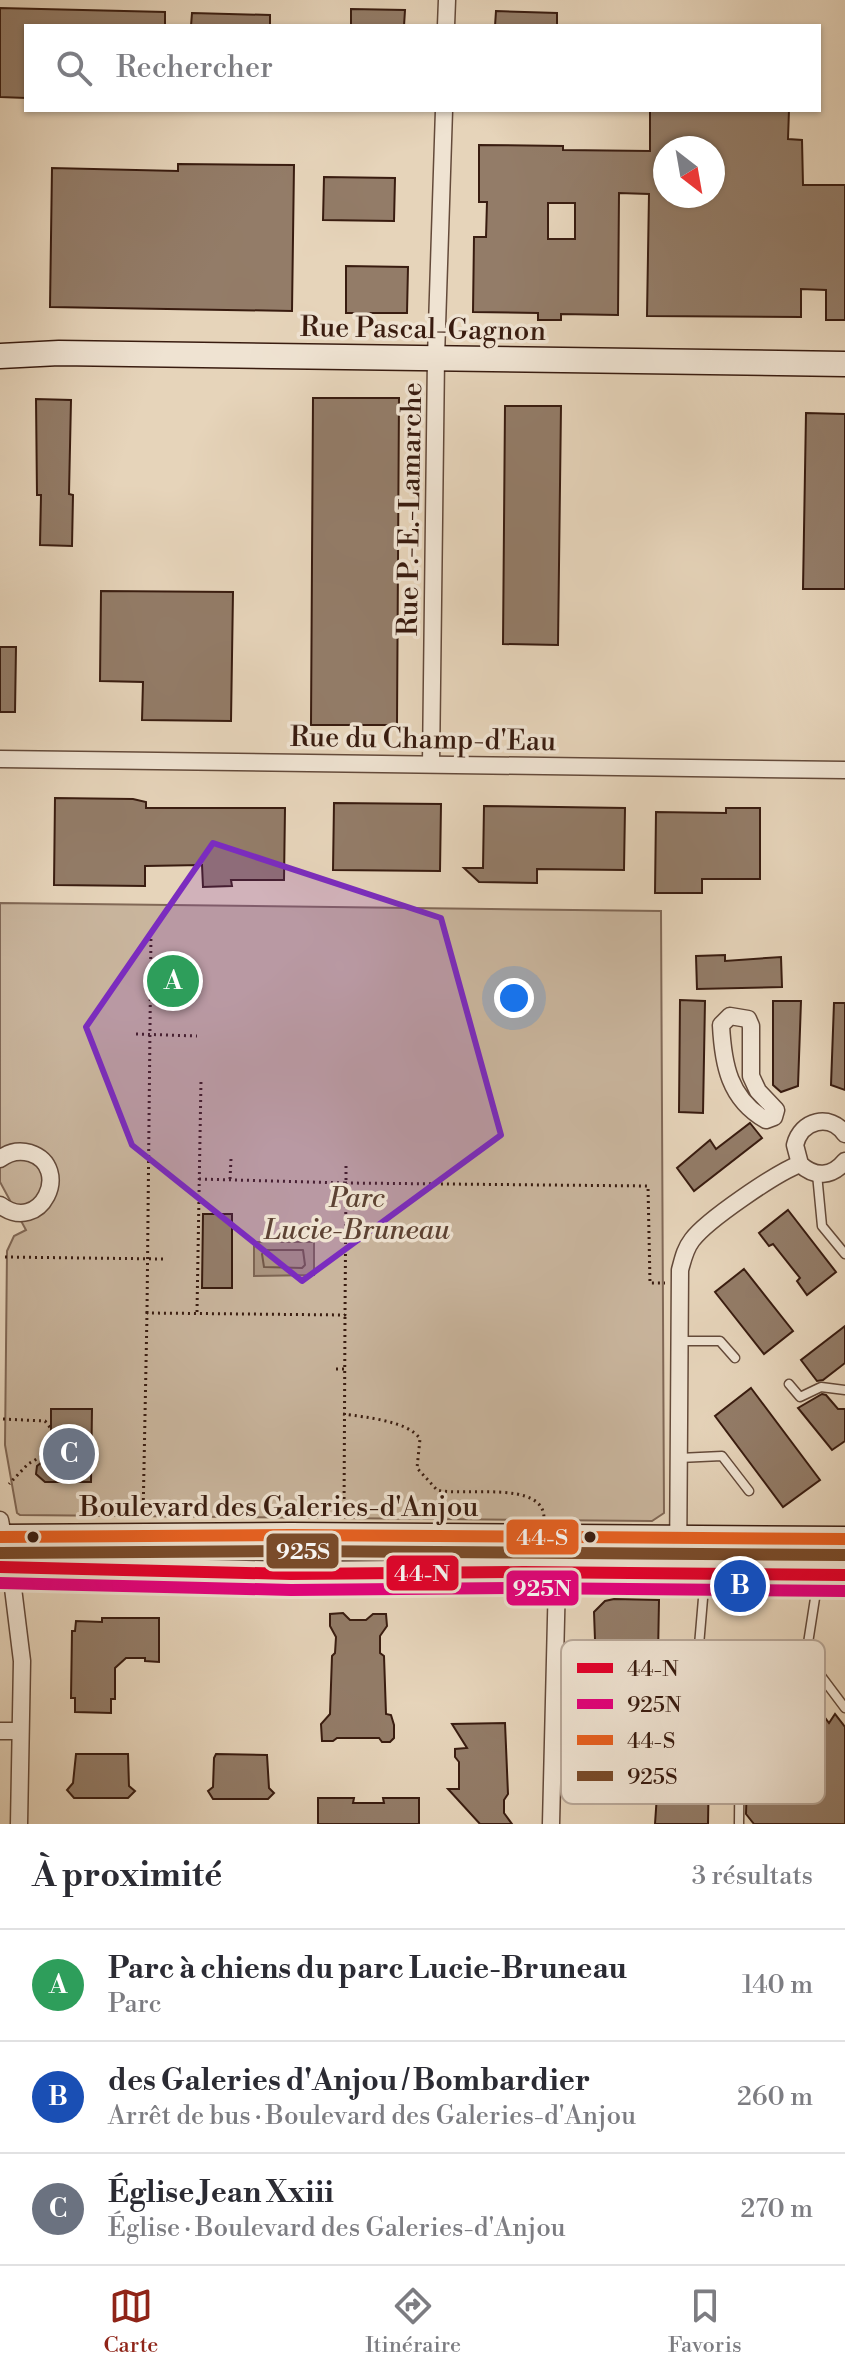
<!DOCTYPE html>
<html lang="fr">
<head>
<meta charset="utf-8">
<style>
	body { margin:0; font-family:"Libre Bodoni",serif; background:#f7f7f7; color:#2b2b33 }
	.compass { position:absolute; left:653px; top:136px; width:72px; height:72px; border-radius:50%; background:#fff; box-shadow:0 2px 6px #0004; rotate:149deg }
	.you { position:absolute; left:514px; top:998px; width:28px; height:28px; margin:-20px; border:6px solid #fff; border-radius:50%; background:#1a73e8; box-shadow:0 0 0 12px #1a73e833 }
	.badge { display:grid; place-items:center; width:52px; height:52px; border-radius:50%; background:#8f2418; color:#fff; font-size:26px; font-weight:700 }
	.pin { position:absolute; translate:-50% -50%; border:4px solid #fff; box-shadow:0 2px 8px #0006 }
	.list { margin:0; padding:0; list-style:none }
	h2 { display:flex; justify-content:space-between; align-items:center; height:104px; margin:0; padding:0 32px; font-size:34px }
	h2 small { font-size:26px; font-weight:400; color:#7c7c81 }
	.list li { display:grid; grid-template-columns:52px 1fr auto; gap:24px; align-items:center; box-sizing:border-box; height:112px; padding:0 32px; border-top:2px solid #e1e1e2 }
	.list b { display:block; font-size:30px; white-space:nowrap }
	.list p { margin:0; font-size:26px; white-space:nowrap; color:#7c7c81 }
	.list em { font-size:26px; font-style:normal; color:#7c7c81 }
	.icon { flex:none; width:44px; height:44px; fill:none; stroke:currentColor; stroke-width:2; stroke-linecap:round; stroke-linejoin:round }
	.map { position:relative; flex:none; width:845px; height:1824px; overflow:hidden }
	.search { position:absolute; background:#fff; box-shadow:0 2px 6px #0004; left:24px; right:24px; top:24px; height:88px; display:flex; align-items:center; gap:20px; box-sizing:border-box; padding:0 28px; border-radius:0px; color:#7c7c81; font-size:30px }
	.sheet { height:440px; background:#fff }
	nav { display:flex; justify-content:space-around; align-items:center; box-sizing:border-box; height:112px; border-top:2px solid #e1e1e2; background:#fff; font-size:22px; color:#7c7c81 }
	nav a { display:grid; justify-items:center; gap:4px }
	nav .on { color:#8f2418 }
	.map>svg:first-child { display:block }
	.green { fill:#c9b59d; stroke:#816856; stroke-width:2 }
	.water { fill:#ab9580; stroke:#7d6553; stroke-width:2 }
	.lines { fill:none; stroke-linecap:round; stroke-linejoin:round }
	.shore { stroke:#725848; stroke-width:2 }
	.building { fill:#937c68; stroke:#391c10; stroke-width:2; fill-rule:evenodd }
	.lane-casing { stroke:#644a3a; stroke-width:11 }
	.street-casing { stroke:#644a3a; stroke-width:19 }
	.secondary-casing { stroke:#391c10; stroke-width:27 }
	.path { stroke:#391c10; stroke-width:3; stroke-dasharray:2 4; stroke-linecap:butt }
	.lane { stroke:#efe3d2; stroke-width:8 }
	.street { stroke:#efe3d2; stroke-width:16 }
	.secondary { stroke:#efe3d2; stroke-width:24 }
	.bus-1-casing { stroke:#efe3d2; stroke-width:18 }
	.bus-2-casing { stroke:#efe3d2; stroke-width:18 }
	.bus-3-casing { stroke:#efe3d2; stroke-width:18 }
	.bus-4-casing { stroke:#efe3d2; stroke-width:18 }
	.bus-1 { stroke:#e4002b; stroke-width:12 }
	.bus-2 { stroke:#e5007d; stroke-width:12 }
	.bus-3 { stroke:#e96121; stroke-width:12 }
	.bus-4 { stroke:#7a4b2a; stroke-width:12 }
	.marked { fill:#7b2cbf; fill-opacity:0.2; stroke:#7b2cbf; stroke-width:6; stroke-linejoin:round }
	.bus-dot { fill:#391c10; stroke:#efe3d2; stroke-width:3 }
	.labels { text-anchor:middle; stroke-width:7; stroke-linejoin:round; paint-order:stroke }
	.street-label { font-size:28px; fill:#391c10; stroke:#efe3d2 }
	.park-label { font-size:28px; font-style:italic; fill:#5d4233; stroke:#efe3d2 }
	.key { fill:#efe3d2; stroke:#b8a798; stroke-width:2 }
	.key-label { font-size:22px; fill:#391c10 }
	.line-badge { stroke:#efe3d2; stroke-width:3 }
	.badge-label { font-size:22px; text-anchor:middle; font-weight:bold; fill:#fff }
</style>
</head>
<body>
<div class="map">
<svg width="845" height="1824" viewBox="0 0 845 1824">
	<rect width="100%" height="100%" fill="#e6d4ba"/>
	<filter id="stains"><feTurbulence type="fractalNoise" baseFrequency=".0025" numOctaves="4"/><feColorMatrix values="0 0 0 0 .2 0 0 0 0 .09 0 0 0 0 .02 0 0 0 .5 -.17"/></filter>
	<radialGradient id="worn" r=".72"><stop offset=".6" stop-color="#630" stop-opacity="0"/><stop offset="1" stop-color="#630" stop-opacity=".3"/></radialGradient>
	<polygon class="green" points="0,903 661,911 664,1513 652,1521 20,1515 17,1513 5,1445 7,1251 14,1236 26,1230 0,1182"/>
	<polygon class="water" points="254,1242 314,1242 314,1275 254,1276"/>
	<g class="lines">
		<polygon class="shore" points="265,1250 303,1250 305,1265 302,1268 264,1267 262,1254"/>
	</g>
	<g class="building">
		<polygon points="0,8 165,12 165,26 26,26 26,98 0,97"/>
		<polygon points="351,9 405,10 404,26 351,26"/>
		<polygon points="496,11 557,13 557,26 495,26"/>
		<polygon points="192,13 270,15 270,26 191,26"/>
		<path d="M 650,110 L 789,110 L 788,139 L 802,140 L 803,185 L 845,185 L 845,320 L 826,320 L 826,290 L 801,289 L 801,317 L 647,316 L 649,194 L 619,193 L 618,315 L 561,314 L 561,320 L 538,320 L 538,313 L 473,312 L 474,237 L 486,237 L 487,202 L 479,202 L 479,145 L 563,146 L 563,150 L 650,151 ZM 665,148 L 713,148 L 713,196 L 665,196 ZM 548,203 L 575,203 L 575,239 L 548,239 Z"/>
		<polygon points="178,164 294,165 292,311 50,307 52,168 178,171"/>
		<polygon points="324,177 395,178 394,221 323,220"/>
		<polygon points="346,266 408,267 407,313 346,313"/>
		<polygon points="313,398 399,398 397,725 311,725"/>
		<polygon points="36,399 71,400 69,494 73,495 72,546 40,545 41,495 37,495"/>
		<polygon points="505,406 561,406 558,645 503,644"/>
		<polygon points="806,413 845,414 845,589 803,589"/>
		<polygon points="101,591 233,592 231,721 142,720 143,682 100,681"/>
		<polygon points="0,647 16,647 15,712 0,712"/>
		<polygon points="55,798 133,799 146,802 146,808 285,808 284,880 231,880 232,886 203,887 202,865 145,866 145,886 54,885"/>
		<polygon points="334,803 441,804 440,871 333,870"/>
		<polygon points="484,806 625,808 624,870 537,869 537,883 479,882 464,868 483,868"/>
		<polygon points="726,808 760,808 760,879 702,879 702,893 655,893 656,812 726,813"/>
		<polygon points="725,955 725,961 781,957 782,987 697,989 696,956"/>
		<polygon points="680,1000 705,1001 703,1113 679,1112"/>
		<polygon points="773,1001 801,1001 798,1086 781,1092 773,1085"/>
		<polygon points="834,1003 845,1003 845,1090 831,1085"/>
		<polygon points="750,1123 762,1138 694,1191 677,1168 710,1140 716,1149"/>
		<polygon points="788,1210 836,1272 807,1295 797,1281 800,1278 773,1244 769,1246 759,1233"/>
		<polygon points="203,1214 232,1214 232,1288 202,1288"/>
		<polygon points="744,1269 793,1331 764,1354 715,1292"/>
		<polygon points="845,1326 845,1363 823,1380 817,1381 801,1360"/>
		<polygon points="751,1388 820,1480 783,1507 715,1416"/>
		<polygon points="822,1394 826,1395 838,1409 845,1409 845,1441 832,1450 798,1408"/>
		<polygon points="51,1409 92,1409 91,1482 45,1482 36,1474 37,1466 47,1458 47,1445 51,1445"/>
		<polygon points="614,1599 659,1600 657,1714 593,1715 596,1668 594,1612 605,1601"/>
		<polygon points="343,1613 350,1620 366,1620 373,1614 386,1614 387,1626 380,1636 380,1653 384,1656 386,1714 391,1715 394,1725 394,1738 390,1742 382,1742 379,1738 337,1738 333,1741 322,1741 321,1724 330,1714 332,1656 335,1653 336,1637 330,1626 330,1614"/>
		<polygon points="102,1618 159,1618 159,1662 145,1661 145,1658 126,1658 115,1668 115,1699 111,1699 111,1713 75,1712 75,1698 71,1698 72,1631 75,1631 76,1621 102,1622"/>
		<polygon points="772,1646 829,1723 835,1714 845,1727 845,1824 754,1824 746,1814 747,1779 774,1760 762,1746 771,1738 710,1662 708,1647"/>
		<polygon points="505,1723 508,1794 504,1800 504,1813 512,1824 480,1824 448,1789 459,1789 459,1762 455,1757 455,1749 467,1748 452,1724"/>
		<polygon points="76,1754 128,1754 129,1786 135,1791 128,1798 74,1798 67,1790 73,1783"/>
		<polygon points="216,1754 267,1755 269,1788 274,1793 268,1799 213,1799 208,1791 213,1787 214,1758"/>
		<polygon points="659,1765 709,1767 708,1824 655,1824"/>
		<polygon points="318,1798 354,1798 353,1803 384,1803 383,1798 419,1798 419,1824 318,1824"/>
	</g>
	<g class="lines">
		<defs>
			<g id="lane">
				<polyline points="817,1174 822,1226 845,1254"/>
				<polyline points="680,1341 720,1341 735,1358"/>
				<polyline points="789,1384 800,1397 821,1387 845,1390"/>
				<polyline points="679,1458 722,1456 749,1491"/>
				<polyline points="705,1575 697,1669 740,1724 739,1824"/>
				<polyline points="818,1579 806,1656 845,1708"/>
			</g>
			<g id="street">
				<polyline points="446,26 447,0"/>
				<polyline points="0,759 845,770"/>
				<polyline points="431,764 436,357 444,110"/>
				<path d="M 730,1016 L 748,1019 L 751,1026 L 751,1076 L 758,1091 L 776,1110 L 774,1117 L 766,1120 C 729,1099 723,1064 721,1025 Z"/>
				<path d="M 845,1134 C 830,1113 801,1120 795,1145 L 800,1164 C 815,1178 832,1177 845,1161"/>
				<path d="M 0,1159 C 9,1152 19,1150 30,1153 C 73,1167 41,1236 0,1205"/>
				<polyline points="0,1520 13,1588 22,1661 19,1824"/>
				<path d="M 678,1574 L 680,1270 C 683,1259 685,1249 692,1240 C 707,1220 776,1173 800,1164"/>
				<polyline points="0,1731 20,1731"/>
				<polyline points="551,1824 558,1537"/>
			</g>
			<g id="secondary">
				<polyline points="0,356 59,353 845,364"/>
				<polyline points="0,1537 291,1535 845,1539"/>
				<polyline points="0,1567 291,1574 523,1572 845,1575"/>
			</g>
		</defs>
		<use href="#lane" class="lane-casing"/>
		<use href="#street" class="street-casing"/>
		<use href="#secondary" class="secondary-casing"/>
		<g class="path">
			<polyline points="136,1034 197,1036"/>
			<polyline points="199,1179 346,1183 346,1165"/>
			<polyline points="230,1179 231,1159"/>
			<polyline points="5,1257 164,1259"/>
			<polyline points="197,1312 201,1080"/>
			<polyline points="147,1313 151,932"/>
			<polyline points="336,1369 345,1369"/>
			<path d="M 343,1414 C 364,1417 409,1421 420,1439 L 417,1468 L 437,1490 C 462,1497 545,1479 544,1519"/>
			<polyline points="3,1419 45,1421 52,1430 52,1438 45,1443 42,1456 28,1464 9,1484"/>
			<polyline points="344,1517 345,1316"/>
			<polyline points="143,1518 147,1313 345,1315 346,1183 648,1186 650,1283 665,1283"/>
		</g>
		<use href="#lane" class="lane"/>
		<use href="#street" class="street"/>
		<use href="#secondary" class="secondary"/>
		<defs>
			<polyline id="bus-1" points="0,1567 291,1574 523,1572 845,1575"/>
			<polyline id="bus-2" points="0,1583 291,1590 523,1588 845,1591"/>
			<polyline id="bus-3" points="0,1537 291,1535 845,1539"/>
			<polyline id="bus-4" points="0,1553 291,1551 845,1555"/>
		</defs>
		<use href="#bus-1" class="bus-1-casing"/>
		<use href="#bus-2" class="bus-2-casing"/>
		<use href="#bus-3" class="bus-3-casing"/>
		<use href="#bus-4" class="bus-4-casing"/>
		<use href="#bus-1" class="bus-1"/>
		<use href="#bus-2" class="bus-2"/>
		<use href="#bus-3" class="bus-3"/>
		<use href="#bus-4" class="bus-4"/>
	</g>
	<path class="marked" d="M 213,843 L 441,918 L 501,1135 L 302,1281 L 132,1145 L 86,1027 Z"/>
	<g class="bus-dot">
		<circle cx="33" cy="1537" r="7"/>
		<circle cx="590" cy="1537" r="7"/>
	</g>
	<g class="labels">
		<g class="street-label">
			<text transform="translate(423 328) rotate(1)" y="10">Rue Pascal-Gagnon</text>
			<text transform="translate(409 509) rotate(-89)" y="10">Rue P.-E.-Lamarche</text>
			<text transform="translate(423 738) rotate(1)" y="10">Rue du Champ-d'Eau</text>
			<text x="279" y="1516">Boulevard des Galeries-d'Anjou</text>
		</g>
		<g class="park-label">
			<text x="357" y="1207">Parc<tspan x="357" dy="32">Lucie-Bruneau</tspan></text>
		</g>
	</g>
	<rect x="561" y="1640" width="264" height="164" rx="12" class="key"/>
	<rect x="577" y="1663" width="36" height="10" fill="#e4002b"/>
	<rect x="577" y="1699" width="36" height="10" fill="#e5007d"/>
	<rect x="577" y="1735" width="36" height="10" fill="#e96121"/>
	<rect x="577" y="1771" width="36" height="10" fill="#7a4b2a"/>
	<g class="key-label">
		<text x="627" y="1676">44-N</text>
		<text x="627" y="1712">925N</text>
		<text x="627" y="1748">44-S</text>
		<text x="627" y="1784">925S</text>
	</g>
	<g class="line-badge">
		<rect x="505" y="1518" width="75" height="38" rx="8" fill="#e96121"/>
		<rect x="265" y="1532" width="75" height="38" rx="8" fill="#7a4b2a"/>
		<rect x="385" y="1554" width="75" height="38" rx="8" fill="#e4002b"/>
		<rect x="505" y="1569" width="75" height="38" rx="8" fill="#e5007d"/>
	</g>
	<g class="badge-label">
		<text x="542" y="1545">44-S</text>
		<text x="303" y="1559">925S</text>
		<text x="422" y="1581">44-N</text>
		<text x="542" y="1596">925N</text>
	</g>
	<rect width="100%" height="100%" filter="url(#stains)"/>
	<rect width="100%" height="100%" fill="url(#worn)"/>
</svg>
<svg class="compass" viewBox="-18 -18 36 36"><path d="M0-13l5 13h-10z" fill="#e53935"/><path d="M0 13l5-13h-10z" fill="#7c7c81"/></svg>
<div class="you"></div>
<div class="pin badge" style="left:173px;top:981px;background:#2e9e5b">A</div>
<div class="pin badge" style="left:740px;top:1586px;background:#1a4fb4">B</div>
<div class="pin badge" style="left:69px;top:1454px;background:#6b7280">C</div>
<div class="search"><svg class="icon" aria-label="search" viewBox="0 0 24 24"><circle cx="10" cy="10" r="6"/><path d="M15 15l6 6"/></svg>Rechercher</div>
</div>
<section class="sheet">
<h2>À proximité<small>3 résultats</small></h2>
<ul class="list">
<li><span class="badge" style="background:#2e9e5b">A</span><div><b>Parc à chiens du parc Lucie-Bruneau</b><p>Parc</p></div><em>140 m</em></li>
<li><span class="badge" style="background:#1a4fb4">B</span><div><b>des Galeries d'Anjou / Bombardier</b><p>Arrêt de bus · Boulevard des Galeries-d'Anjou</p></div><em>260 m</em></li>
<li><span class="badge" style="background:#6b7280">C</span><div><b>Église Jean Xxiii</b><p>Église · Boulevard des Galeries-d'Anjou</p></div><em>270 m</em></li>
</ul>
</section>
<nav>
<a class="on"><svg class="icon" aria-label="map" viewBox="0 0 24 24"><path d="M3 6l6-2 6 2 6-2v14l-6 2-6-2-6 2zM9 4v14M15 6v14"/></svg>Carte</a>
<a><svg class="icon" aria-label="directions" viewBox="0 0 24 24"><path d="M12 3l9 9-9 9-9-9zM9 14v-3h6M13 9l2 2-2 2"/></svg>Itinéraire</a>
<a><svg class="icon" aria-label="saved" viewBox="0 0 24 24"><path d="M7 4h10v16l-5-4-5 4z"/></svg>Favoris</a>
</nav>
</body>
</html>
